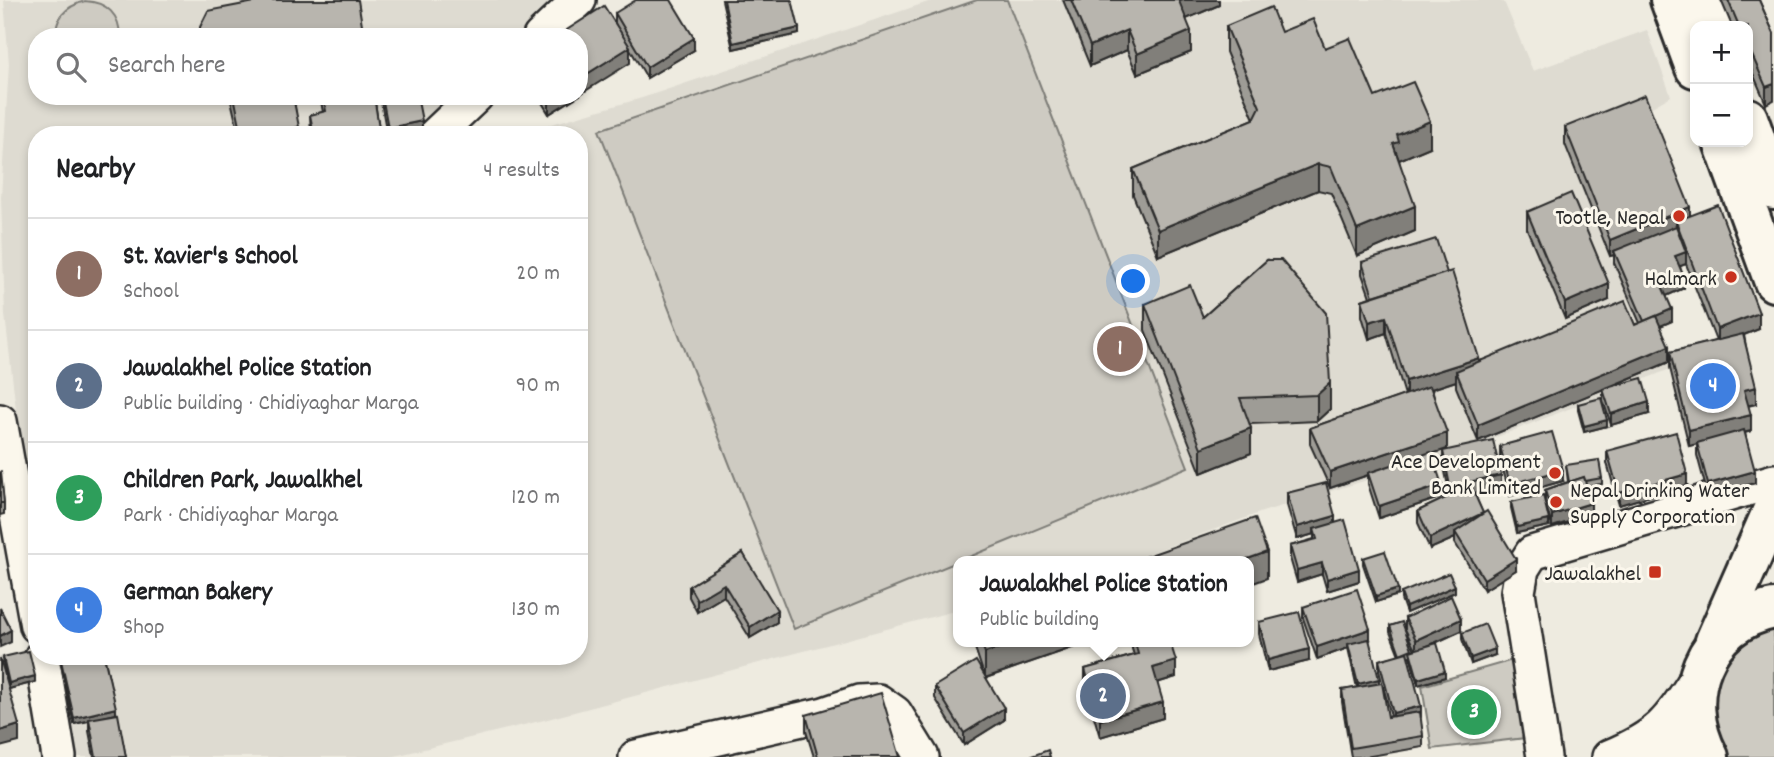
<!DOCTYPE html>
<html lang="en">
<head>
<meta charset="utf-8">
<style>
	body { margin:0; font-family:Dekko,sans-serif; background:#f2f2f2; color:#202124 }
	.controls { position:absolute; right:21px; top:21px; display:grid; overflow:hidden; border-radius:14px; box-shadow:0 4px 10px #0003 }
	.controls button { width:63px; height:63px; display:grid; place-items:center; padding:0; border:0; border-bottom:2px solid #e0e0e0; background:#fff; color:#202124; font:35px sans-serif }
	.you { position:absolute; left:1134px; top:282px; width:24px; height:24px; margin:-18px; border:5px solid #fff; border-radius:50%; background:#1a73e8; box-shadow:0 0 0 10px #1a73e833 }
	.badge { display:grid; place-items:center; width:46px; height:46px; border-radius:50%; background:#0b8043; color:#fff; font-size:23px; font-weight:700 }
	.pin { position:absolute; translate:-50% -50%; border:4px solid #fff; box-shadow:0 2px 7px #0006 }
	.popup { position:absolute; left:953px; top:556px; width:301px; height:91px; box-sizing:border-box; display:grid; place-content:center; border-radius:14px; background:#fff; filter:drop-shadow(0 2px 5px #0005); font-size:23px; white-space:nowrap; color:#757577 }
	.popup b { font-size:26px; color:#202124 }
	.popup::after { content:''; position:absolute; left:50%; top:100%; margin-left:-14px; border:14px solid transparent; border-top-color:#fff }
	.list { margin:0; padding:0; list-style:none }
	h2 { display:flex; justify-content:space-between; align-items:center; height:91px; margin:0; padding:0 28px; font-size:30px }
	h2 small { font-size:23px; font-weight:400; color:#757577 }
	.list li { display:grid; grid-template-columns:46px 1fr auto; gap:21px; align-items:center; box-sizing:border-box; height:112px; padding:0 28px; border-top:2px solid #e0e0e0 }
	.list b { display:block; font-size:26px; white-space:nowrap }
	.list p { margin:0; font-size:23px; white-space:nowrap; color:#757577 }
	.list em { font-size:23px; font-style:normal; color:#757577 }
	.icon { flex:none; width:38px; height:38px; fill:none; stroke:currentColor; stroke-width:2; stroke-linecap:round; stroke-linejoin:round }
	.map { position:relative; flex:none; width:1774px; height:757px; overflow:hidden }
	.search { position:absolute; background:#fff; box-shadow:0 4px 10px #0003; left:28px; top:28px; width:560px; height:77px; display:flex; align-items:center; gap:18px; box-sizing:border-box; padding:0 24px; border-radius:28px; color:#757577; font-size:26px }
	.panel { position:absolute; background:#fff; box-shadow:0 4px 10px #0003; left:28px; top:126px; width:560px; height:539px; border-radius:28px }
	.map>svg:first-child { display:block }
	.built { fill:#dedbd1 }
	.green { fill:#cecbc2; stroke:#7c7b76; stroke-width:2 }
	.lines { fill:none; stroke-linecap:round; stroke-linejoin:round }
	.minor-casing { stroke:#2b2b2b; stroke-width:38 }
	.major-casing { stroke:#2b2b2b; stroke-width:44 }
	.minor { stroke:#fbf7ec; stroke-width:33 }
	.major { stroke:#fbf7ec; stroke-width:38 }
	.wall { fill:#9e9c96; stroke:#2b2b2b; stroke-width:2 }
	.shaded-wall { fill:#817f7a; stroke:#2b2b2b; stroke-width:2 }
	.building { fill:#b8b5ae; stroke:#2b2b2b; stroke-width:2 }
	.poi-dot { fill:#c8321e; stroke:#fbf7ec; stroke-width:2.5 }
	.labels { text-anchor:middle; stroke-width:6; stroke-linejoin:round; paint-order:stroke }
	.poi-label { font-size:23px; fill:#2b2b2b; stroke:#fbf7ec; text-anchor:end }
</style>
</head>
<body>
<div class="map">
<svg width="1774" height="757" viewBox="0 0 1774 757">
	<rect width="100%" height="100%" fill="#eeebe0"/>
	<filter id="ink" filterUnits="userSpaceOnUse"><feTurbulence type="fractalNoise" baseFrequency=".0143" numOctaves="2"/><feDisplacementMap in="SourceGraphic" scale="14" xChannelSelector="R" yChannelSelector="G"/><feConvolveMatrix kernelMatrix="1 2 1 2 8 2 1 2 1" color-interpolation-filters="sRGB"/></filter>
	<g filter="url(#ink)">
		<g class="built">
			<polygon points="4,0 566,0 526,37 37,37 37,96 461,96 419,135 37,135 37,500 16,410 5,315 1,197 9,64"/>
			<polygon points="934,0 1500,0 1505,4 1533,71 1647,30 1671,96 1645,111 1610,256 1644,333 1678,366 1456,453 1262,512 1129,561 958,561 958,610 544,720 391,757 65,757 49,656 579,656 579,135 513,135 642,98"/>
		</g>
		<g class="green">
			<polygon points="977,0 1007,0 1188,467 794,629 599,130"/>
			<path d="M 85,1 C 107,2 120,15 120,37 L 56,37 C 55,17 67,6 85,1 Z"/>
			<polygon points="1774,625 1774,757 1730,757 1722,749 1711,726 1715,673 1749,634"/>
			<polygon points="1516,659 1525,738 1432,749 1422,686"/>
		</g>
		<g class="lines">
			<defs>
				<g id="minor">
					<polyline points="540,37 579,0"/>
					<polyline points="435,135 476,96"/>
					<polyline points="0,421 37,626"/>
					<polyline points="42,656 59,757"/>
					<polyline points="1628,756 1701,743"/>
					<polyline points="636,757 824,714 859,702 878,701 895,713 922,757"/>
					<polyline points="1544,757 1518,592 1522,569 1532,553 1774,481"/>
					<path d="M 1609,757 C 1658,736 1669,723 1697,678"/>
				</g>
				<g id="major">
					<polyline points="1670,0 1695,68"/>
					<polyline points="1702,0 1712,26"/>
					<polyline points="1748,118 1774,190"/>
					<polyline points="1723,142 1774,282"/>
					<polyline points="1715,641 1774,507"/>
					<path d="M 1709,757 C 1676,697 1704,622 1774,609"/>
				</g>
			</defs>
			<use href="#minor" class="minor-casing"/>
			<use href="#major" class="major-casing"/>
			<use href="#minor" class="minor"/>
			<use href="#major" class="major"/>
		</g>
		<g class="wall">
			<polygon points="722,0 792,0 799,34 733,49"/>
			<polygon points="1063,0 1219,0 1219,5 1186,19 1191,52 1137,74 1127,50 1090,66"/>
			<polygon points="1721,0 1759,0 1774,34 1766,104 1748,62 1748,26 1732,26"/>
			<polygon points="615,13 694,50 647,78 630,49 630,63 615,23"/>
			<polygon points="1226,26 1281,32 1325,48 1375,97 1430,147 1399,160 1415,231 1357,256 1331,193 1318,190 1158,256 1133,195 1133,169 1254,119 1226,52"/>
			<polygon points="230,96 313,96 294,101 299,135 239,135"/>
			<polygon points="320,96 374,96 380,135 311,135 310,115 323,112"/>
			<polygon points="380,96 417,96 422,132 411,135 387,135"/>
			<polygon points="538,96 578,96 549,114"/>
			<polygon points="1565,127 1690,215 1759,329 1744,335 1756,404 1748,406 1751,431 1745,433 1755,483 1708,496 1697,455 1697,444 1689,446 1670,368 1670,352 1716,341 1686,264 1680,266 1684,288 1666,296 1672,321 1660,326 1669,362 1607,388 1649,414 1611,425 1603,400 1603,389 1478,441 1456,387 1456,381 1432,389 1447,449 1432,454 1442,497 1379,518 1368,484 1368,475 1330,488 1310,444 1310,428 1405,395 1386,333 1369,339 1362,316 1362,300 1370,297 1362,274 1362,262 1447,273 1479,361 1640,323 1614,263 1614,255 1610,256 1565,144"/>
			<polygon points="1527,212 1609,300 1565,319 1527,229"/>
			<polygon points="1267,260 1330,409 1317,421 1250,424 1251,453 1201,473 1145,330 1145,304 1203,317"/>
			<polygon points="1578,404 1607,426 1584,432 1578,410"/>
			<polygon points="1500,446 1563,481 1510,496 1500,458"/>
			<polygon points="1443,451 1501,487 1474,493 1483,514 1516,570 1484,590 1455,543 1455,538 1430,549 1418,523 1418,511 1450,496 1443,462"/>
			<polygon points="1607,451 1687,485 1619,505 1607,463"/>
			<polygon points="1566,465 1602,478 1602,484 1587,486 1591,515 1552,527 1545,501 1545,490 1568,482"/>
			<polygon points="0,473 4,503 4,514 0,515"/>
			<polygon points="1287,493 1335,523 1359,581 1327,591 1322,574 1297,582 1290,558 1290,546 1314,539 1314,534 1297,539 1287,505"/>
			<polygon points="1511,502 1549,526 1517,533 1511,508"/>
			<polygon points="743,553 777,622 750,638 724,596 697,612 689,597 689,586"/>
			<polygon points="1363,558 1398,595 1376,602 1363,564"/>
			<polygon points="1455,592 1406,613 1401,599 1401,593"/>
			<polygon points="1303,607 1370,640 1369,641 1379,684 1388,717 1391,716 1379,671 1379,660 1399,655 1390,632 1390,626 1412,651 1415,650 1405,629 1405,618 1461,631 1431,645 1445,677 1418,685 1410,656 1408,657 1420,717 1423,736 1423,747 1365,757 1351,757 1342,702 1342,690 1357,688 1348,648 1317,659 1303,618"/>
			<polygon points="1259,622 1309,661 1268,671 1259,634"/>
			<polygon points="1462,633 1495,655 1471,664 1462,639"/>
			<polygon points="973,642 1089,642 986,678 1004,720 964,745 935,698 935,686 984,675"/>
			<polygon points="1132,642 1170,642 1176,677 1157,683 1163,718 1100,737 1085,686 1085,669 1134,655 1132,649"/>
			<polygon points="59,656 104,656 126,757 94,757 89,731 89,721 74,724"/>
			<polygon points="3,657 35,682 9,689 3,663"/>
			<polygon points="806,715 900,757 814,757 806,731"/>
		</g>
		<g class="shaded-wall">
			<polygon points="1183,0 1219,0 1219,5 1179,22 1179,1"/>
			<polygon points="799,28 799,34 733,49 733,43"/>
			<polygon points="1127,30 1127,50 1090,66 1090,46"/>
			<polygon points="1191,31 1191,52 1137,74 1137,54"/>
			<polygon points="694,38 694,50 647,78 647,67"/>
			<polygon points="630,47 630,63 579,95 579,79"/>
			<polygon points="1774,84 1774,100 1766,104 1766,87"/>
			<polygon points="290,96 313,96 290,101"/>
			<polygon points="552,96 578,96 549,114 549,98"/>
			<polygon points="422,121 422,132 411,135 388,135 388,128"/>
			<polygon points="1430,121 1430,147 1399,160 1393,144 1397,135"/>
			<polygon points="299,127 299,135 264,135"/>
			<polygon points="1318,164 1318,190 1158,256 1158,230"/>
			<polygon points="1415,206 1415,231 1357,256 1357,230"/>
			<polygon points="1690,207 1690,224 1676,221 1676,229 1614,251 1614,255 1610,256 1610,240"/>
			<polygon points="1686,252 1686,264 1675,268 1675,256"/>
			<polygon points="1684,277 1684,288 1662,298 1662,286"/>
			<polygon points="1609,284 1609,300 1565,319 1565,303"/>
			<polygon points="1672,309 1672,321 1644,333 1644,321"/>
			<polygon points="1759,313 1759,329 1717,345 1717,329"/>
			<polygon points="1386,317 1386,333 1369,339 1369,322"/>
			<polygon points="1669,346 1669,362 1478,441 1478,425"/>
			<polygon points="1479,358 1479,374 1456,371 1456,381 1406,397 1406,381"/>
			<polygon points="1330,383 1330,409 1317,421 1317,395"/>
			<polygon points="1756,387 1756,404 1744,406 1744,390"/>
			<polygon points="1649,402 1649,414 1611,425 1611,414"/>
			<polygon points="1751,415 1751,431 1689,446 1689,430"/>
			<polygon points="1607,420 1607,426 1584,432 1584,426"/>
			<polygon points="1251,428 1251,453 1201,473 1201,448"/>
			<polygon points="1447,433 1447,449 1369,475 1368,473 1368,475 1330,488 1330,472"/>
			<polygon points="1563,470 1563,481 1510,496 1510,484"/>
			<polygon points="1755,471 1755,483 1708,496 1708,484"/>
			<polygon points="1687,474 1687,485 1619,505 1619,493"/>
			<polygon points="1501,475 1501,487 1450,498 1450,486"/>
			<polygon points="1442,485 1442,497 1379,518 1379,506"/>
			<polygon points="1591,503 1591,515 1552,527 1552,515"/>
			<polygon points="1483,513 1483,524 1455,532 1455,538 1430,549 1430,538"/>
			<polygon points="1335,516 1335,528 1314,529 1314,534 1297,539 1297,527"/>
			<polygon points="1549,520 1549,526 1517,533 1517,527"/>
			<polygon points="1267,552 1267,578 1248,585 1248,561 1242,561"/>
			<polygon points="1516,559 1516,570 1484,590 1484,579"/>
			<polygon points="1322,563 1322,574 1297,582 1297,570"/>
			<polygon points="1359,569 1359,581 1327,591 1327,579"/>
			<polygon points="724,584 724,596 697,612 697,600"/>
			<polygon points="1455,586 1455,592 1406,613 1406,607"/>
			<polygon points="1398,589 1398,595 1376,602 1376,596"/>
			<polygon points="777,610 777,622 750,638 750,627"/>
			<polygon points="1461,619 1461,631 1416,651 1416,640"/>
			<polygon points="1370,629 1370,640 1348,648 1348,644 1348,648 1317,659 1317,647"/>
			<polygon points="11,630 11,642 0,647 0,636"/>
			<polygon points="1016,642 1089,642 985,678 985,653"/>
			<polygon points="1309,649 1309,661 1268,671 1268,660"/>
			<polygon points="1495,649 1495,655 1471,664 1471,658"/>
			<polygon points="1176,661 1176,677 1153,684 1153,668"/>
			<polygon points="1445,671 1445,677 1418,685 1418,679"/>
			<polygon points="35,676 35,682 9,689 9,683"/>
			<polygon points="1379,679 1379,685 1358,690 1358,684"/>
			<polygon points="1163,702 1163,718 1100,737 1100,720"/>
			<polygon points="1421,706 1421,717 1393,724 1393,713"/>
			<polygon points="116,708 116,714 74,724 74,718"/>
			<polygon points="1004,708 1004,720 964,745 964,733"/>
			<polygon points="19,725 19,742 0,747 0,731"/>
		</g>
		<g class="building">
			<polygon points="265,0 358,0 364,37 201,37 200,35 200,27 208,11"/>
			<polygon points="636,0 671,0 694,38 647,67 615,13"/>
			<polygon points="724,0 792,0 799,28 733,43"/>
			<polygon points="1071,0 1183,0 1179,1 1191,31 1137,54 1127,30 1090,46"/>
			<polygon points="1728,0 1759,0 1774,34 1774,84 1766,87 1748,46 1748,26 1739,26"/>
			<polygon points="604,6 630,47 579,79 579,37 556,37"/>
			<polygon points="1271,7 1281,32 1313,19 1325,48 1350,38 1375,97 1413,82 1430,121 1397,135 1399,142 1393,144 1415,206 1357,230 1331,167 1318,164 1158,230 1133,169 1254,119 1260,107 1226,26"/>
			<polygon points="1645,95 1690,207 1610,240 1565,127"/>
			<polygon points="234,96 293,96 299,127 264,135 242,135"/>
			<polygon points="323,96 374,96 380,134 314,135 310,115 326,111"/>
			<polygon points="382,96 417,96 422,121 388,128"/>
			<polygon points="1571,193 1609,284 1565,303 1527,212"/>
			<polygon points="1718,205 1759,313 1717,329 1676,221"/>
			<polygon points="1676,226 1686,252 1675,256 1684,277 1662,286 1672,309 1644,321 1614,251"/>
			<polygon points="1436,239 1447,273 1373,296 1362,262"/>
			<polygon points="1267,260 1281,260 1326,313 1330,383 1317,395 1240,398 1251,428 1201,448 1145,304 1190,285 1203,317"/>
			<polygon points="1452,271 1479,358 1406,381 1386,317 1369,322 1362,300"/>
			<polygon points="1625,301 1635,325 1656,316 1669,346 1478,425 1456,371"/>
			<polygon points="1743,334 1756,387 1744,390 1751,415 1689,430 1670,352"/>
			<polygon points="1642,378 1649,402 1611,414 1603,389"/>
			<polygon points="1430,386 1447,433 1330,472 1310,428"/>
			<polygon points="1601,398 1607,420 1584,426 1578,404"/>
			<polygon points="1744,430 1755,471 1708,484 1697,443"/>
			<polygon points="1552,432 1563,470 1510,484 1500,446"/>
			<polygon points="1676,432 1687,474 1619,493 1607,451"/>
			<polygon points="1493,440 1501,475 1450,486 1443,451"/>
			<polygon points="1431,452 1442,485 1379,506 1368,473"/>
			<polygon points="1599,460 1602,478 1585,481 1584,477 1569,482 1566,465"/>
			<polygon points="1,472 4,503 0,503 0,473"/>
			<polygon points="1584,477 1591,503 1552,515 1545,490"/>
			<polygon points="1326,483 1335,516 1297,527 1287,493"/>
			<polygon points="1471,486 1483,513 1430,538 1418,511"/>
			<polygon points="1543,495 1549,520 1517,527 1511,502"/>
			<polygon points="1487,511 1516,559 1484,579 1455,532"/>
			<polygon points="1255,518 1267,552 1242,561 1133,561"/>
			<polygon points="1345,520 1359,569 1327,579 1322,563 1297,570 1290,546 1317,539 1314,529"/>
			<polygon points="1385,551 1398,589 1376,596 1363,558"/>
			<polygon points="743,553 777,610 750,627 724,584 697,600 689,586"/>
			<polygon points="1449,573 1455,586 1406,607 1401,593"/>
			<polygon points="1357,589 1370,629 1317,647 1303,607"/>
			<polygon points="1451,596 1461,619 1416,640 1405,618"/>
			<polygon points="0,608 11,630 0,636"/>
			<polygon points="1299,612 1309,649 1268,660 1259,622"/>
			<polygon points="1402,622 1412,649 1400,654 1390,626"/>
			<polygon points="1485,624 1495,649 1471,658 1462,633"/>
			<polygon points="1369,639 1379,679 1358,684 1348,644"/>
			<polygon points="981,642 1016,642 985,653"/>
			<polygon points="1135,642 1170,642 1176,661 1153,668 1163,702 1100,720 1085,669 1138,654"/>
			<polygon points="1437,643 1445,671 1418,679 1410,651"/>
			<polygon points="29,651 35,676 9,683 3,657"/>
			<polygon points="1407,652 1421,706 1393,713 1379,660"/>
			<polygon points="60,656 104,656 116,708 74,718"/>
			<polygon points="0,658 19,725 0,731"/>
			<polygon points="976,661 1004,708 964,733 935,686"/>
			<polygon points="1382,683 1388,717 1420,712 1423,736 1351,748 1342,690"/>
			<polygon points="881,693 900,757 818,757 806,715"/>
			<polygon points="118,714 126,757 96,757 89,719"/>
			<polygon points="1048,750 1050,757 1029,757"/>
		</g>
	</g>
	<g class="poi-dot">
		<circle cx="1679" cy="216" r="7"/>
		<circle cx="1731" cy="277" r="7"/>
		<circle cx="1555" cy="473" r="7"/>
		<circle cx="1556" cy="502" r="7"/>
		<rect x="1648" y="565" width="14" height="14" rx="3.5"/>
	</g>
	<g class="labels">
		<g class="poi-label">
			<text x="1665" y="224">Tootle, Nepal</text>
			<text x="1717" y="285">Halmark</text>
			<text x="1541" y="468">Ace Development<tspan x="1541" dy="26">Bank Limited</tspan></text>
			<text x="1570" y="497" text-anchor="start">Nepal Drinking Water<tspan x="1570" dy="26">Supply Corporation</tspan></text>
			<text x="1641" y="580">Jawalakhel</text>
		</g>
	</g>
</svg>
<div class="controls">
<button>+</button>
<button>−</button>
</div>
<div class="you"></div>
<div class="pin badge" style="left:1120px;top:349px;background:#8d6e63">1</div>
<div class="pin badge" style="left:1103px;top:696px;background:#5c6f8a">2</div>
<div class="popup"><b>Jawalakhel Police Station</b>Public building</div>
<div class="pin badge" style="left:1474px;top:712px;background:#2e9e5b">3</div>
<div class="pin badge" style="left:1713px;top:386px;background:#3f7fe0">4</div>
<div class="search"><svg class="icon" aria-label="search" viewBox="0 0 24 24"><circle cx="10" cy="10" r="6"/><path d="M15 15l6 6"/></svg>Search here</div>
<section class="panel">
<h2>Nearby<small>4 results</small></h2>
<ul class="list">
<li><span class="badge" style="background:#8d6e63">1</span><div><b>St. Xavier's School</b><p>School</p></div><em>20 m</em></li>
<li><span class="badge" style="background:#5c6f8a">2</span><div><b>Jawalakhel Police Station</b><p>Public building · Chidiyaghar Marga</p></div><em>90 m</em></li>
<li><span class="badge" style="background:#2e9e5b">3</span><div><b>Children Park, Jawalkhel</b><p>Park · Chidiyaghar Marga</p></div><em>120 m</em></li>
<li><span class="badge" style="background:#3f7fe0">4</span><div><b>German Bakery</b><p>Shop</p></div><em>130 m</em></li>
</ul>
</section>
</div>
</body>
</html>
